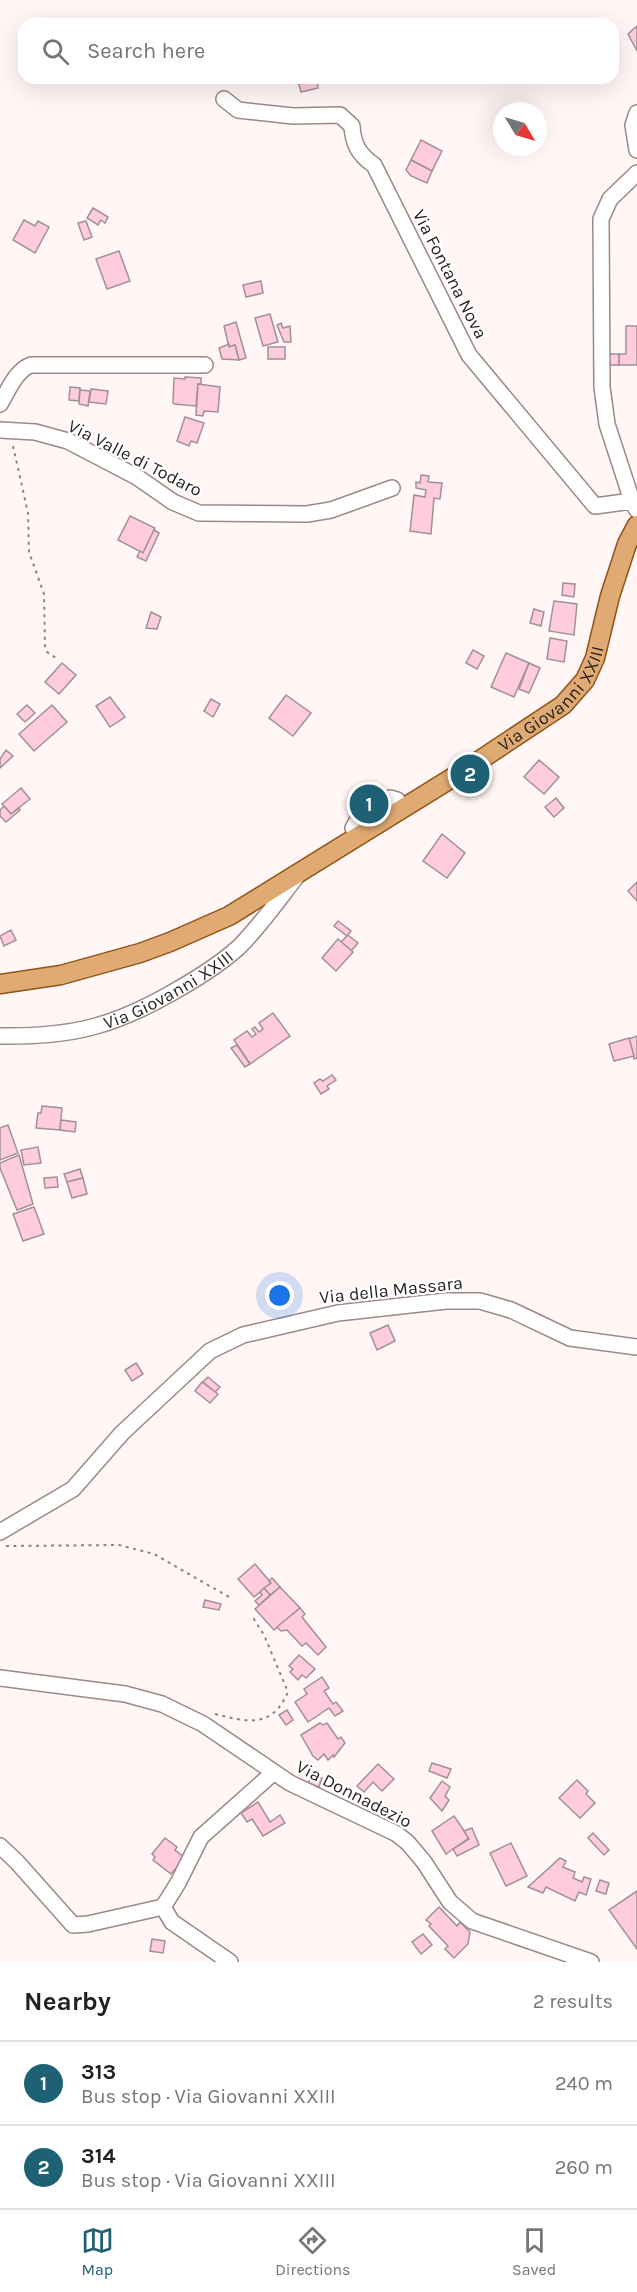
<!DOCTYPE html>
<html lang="en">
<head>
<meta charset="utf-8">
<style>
	body { margin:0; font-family:Karla,sans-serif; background:#f2f2f2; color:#202124 }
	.compass { position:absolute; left:493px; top:102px; width:54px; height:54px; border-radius:50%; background:#fff; box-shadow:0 6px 24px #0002; rotate:128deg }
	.you { position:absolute; left:280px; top:1296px; width:21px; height:21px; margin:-15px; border:4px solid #fff; border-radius:50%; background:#1a73e8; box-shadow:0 0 0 9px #1a73e833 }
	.badge { display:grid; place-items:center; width:39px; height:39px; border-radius:50%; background:#1e6074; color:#fff; font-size:20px; font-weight:700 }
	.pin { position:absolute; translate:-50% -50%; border:3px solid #fff; box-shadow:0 2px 6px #0006 }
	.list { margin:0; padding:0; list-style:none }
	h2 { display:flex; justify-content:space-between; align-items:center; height:78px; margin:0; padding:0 24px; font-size:26px }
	h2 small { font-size:20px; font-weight:400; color:#757577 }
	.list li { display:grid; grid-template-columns:39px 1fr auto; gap:18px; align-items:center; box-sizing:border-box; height:84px; padding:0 24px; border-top:2px solid #e0e0e0 }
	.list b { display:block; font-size:22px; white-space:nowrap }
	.list p { margin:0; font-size:20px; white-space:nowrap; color:#757577 }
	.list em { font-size:20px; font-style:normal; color:#757577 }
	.icon { flex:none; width:33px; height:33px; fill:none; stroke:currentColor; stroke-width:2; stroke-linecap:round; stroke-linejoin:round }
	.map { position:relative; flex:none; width:637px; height:1962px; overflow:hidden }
	.search { position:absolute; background:#fff; box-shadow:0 6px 24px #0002; left:18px; right:18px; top:18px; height:66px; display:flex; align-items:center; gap:15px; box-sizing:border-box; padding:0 21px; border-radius:18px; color:#757577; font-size:22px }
	.sheet { height:246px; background:#fff }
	nav { display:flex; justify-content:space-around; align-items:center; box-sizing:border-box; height:84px; border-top:2px solid #e0e0e0; background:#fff; font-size:16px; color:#757577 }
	nav a { display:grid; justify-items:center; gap:3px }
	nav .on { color:#1e6074 }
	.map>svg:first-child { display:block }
	.building { fill:#fecbdf; stroke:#a39097; stroke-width:1.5 }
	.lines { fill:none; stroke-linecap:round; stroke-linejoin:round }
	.minor-casing { stroke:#9c8987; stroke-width:18 }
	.major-casing { stroke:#905419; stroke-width:21 }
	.path { stroke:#8b8282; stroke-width:2; stroke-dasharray:3 4.5; stroke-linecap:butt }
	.minor { stroke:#fff; stroke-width:15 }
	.major { stroke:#dfaa73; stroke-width:18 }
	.labels { text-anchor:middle; stroke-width:4.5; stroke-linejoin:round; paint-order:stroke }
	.street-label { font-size:18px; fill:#261e1e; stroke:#fff }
</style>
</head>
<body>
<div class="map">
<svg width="637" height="1962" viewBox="0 0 637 1962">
	<rect width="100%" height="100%" fill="#fff6f5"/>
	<g class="building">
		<polygon points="637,26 637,51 628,34"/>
		<polygon points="297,78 317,78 318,88 301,92"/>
		<polygon points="421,140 442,151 432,171 411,160"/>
		<polygon points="411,160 432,171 427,183 411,176 406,170"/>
		<polygon points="93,208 108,217 105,223 101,220 98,225 87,218"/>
		<polygon points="24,220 35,226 38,221 49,227 35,253 13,240"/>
		<polygon points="86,221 92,237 84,240 78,223"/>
		<polygon points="119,251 130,281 107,289 96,259"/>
		<polygon points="261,281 263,293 246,297 243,285"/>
		<polygon points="270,314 278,342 263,346 255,318"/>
		<polygon points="236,322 246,358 239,360 235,345 229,347 224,326"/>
		<polygon points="281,323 283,328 290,326 291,342 284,342 277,325"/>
		<polygon points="626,326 637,326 637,365 619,365 619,354 626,354"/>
		<polygon points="229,344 229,347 235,345 239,360 222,359 219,348"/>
		<rect x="268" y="347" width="17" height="12"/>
		<polygon points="606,354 619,354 619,365 607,365"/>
		<polygon points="185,377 201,378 201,384 198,384 196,406 174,404 173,402 174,378 185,379"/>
		<polygon points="198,384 220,387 218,412 204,411 203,416 196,415"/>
		<polygon points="70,387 80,388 79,401 69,400"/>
		<polygon points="91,389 108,391 106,404 89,402"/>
		<polygon points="80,390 90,391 88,406 79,404"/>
		<polygon points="185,417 204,423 197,443 191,441 189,446 177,441"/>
		<polygon points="421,475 429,476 428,482 442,483 440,499 434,498 431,534 410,531 414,495 425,497 426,490 416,488 416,482 420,483"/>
		<polygon points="130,516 155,528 143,553 118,540"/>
		<polygon points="154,530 159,533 146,561 137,557 140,551 143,553"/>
		<polygon points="563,583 575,584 574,597 562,595"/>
		<polygon points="554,601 577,604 574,635 549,631"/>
		<polygon points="534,609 544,612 541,626 530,623"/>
		<polygon points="151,612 161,617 157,629 146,628"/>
		<polygon points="550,638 567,641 564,662 547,659"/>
		<polygon points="473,650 484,656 477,669 466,663"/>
		<polygon points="506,653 529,663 514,697 491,687"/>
		<polygon points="62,663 76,675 59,694 45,682"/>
		<polygon points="529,663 540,668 529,693 519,689"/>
		<polygon points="286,695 311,713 293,736 269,718"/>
		<polygon points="110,697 125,717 110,727 96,706"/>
		<polygon points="211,699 220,704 213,717 204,711"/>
		<polygon points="27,705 35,713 25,722 17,714"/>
		<polygon points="52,705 67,722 34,751 19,734"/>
		<polygon points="6,750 13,756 0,768 0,759"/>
		<polygon points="539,760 559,777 544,794 524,777"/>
		<polygon points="21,788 30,799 11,814 2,804"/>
		<polygon points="556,798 564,808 554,817 545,807"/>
		<polygon points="4,806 11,814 19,808 20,810 6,822 0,816 0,810"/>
		<polygon points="442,834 465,853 447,878 423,861"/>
		<polygon points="637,882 637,901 628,891"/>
		<polygon points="338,921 351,931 347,936 334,926"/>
		<polygon points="11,930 16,940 4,946 0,936"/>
		<polygon points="348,935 358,943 351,951 341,942"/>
		<polygon points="338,939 353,952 336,971 322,958"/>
		<polygon points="273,1013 290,1036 250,1064 234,1040 247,1031 252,1037 256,1034 252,1029 255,1027 259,1032 263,1029 259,1023"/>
		<polygon points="637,1036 637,1058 634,1059 629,1039"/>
		<polygon points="629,1038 634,1056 614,1061 609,1044"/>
		<polygon points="237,1045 250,1064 245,1067 231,1048"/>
		<polygon points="332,1075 336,1080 327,1086 329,1089 321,1094 314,1083 320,1079 323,1081"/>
		<polygon points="42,1106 62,1108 60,1130 36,1128 38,1113 41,1113"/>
		<polygon points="61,1120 76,1122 75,1132 60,1130"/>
		<polygon points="8,1125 18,1153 0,1160 0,1128"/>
		<polygon points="38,1147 41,1163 24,1165 21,1150"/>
		<polygon points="19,1155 33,1204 17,1210 0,1168 0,1163"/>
		<polygon points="80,1169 83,1178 67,1182 64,1174"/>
		<polygon points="57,1177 58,1187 45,1188 44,1178"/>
		<polygon points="83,1178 87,1194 72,1198 67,1182"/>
		<polygon points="34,1207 44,1234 23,1241 13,1214"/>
		<polygon points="388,1325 395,1341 377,1350 370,1333"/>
		<polygon points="136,1363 143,1374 132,1381 125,1370"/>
		<polygon points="208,1377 220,1387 215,1392 203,1382"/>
		<polygon points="202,1382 218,1394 210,1403 195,1391"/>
		<polygon points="255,1564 271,1583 254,1597 238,1579"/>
		<polygon points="272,1578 280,1587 270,1595 264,1588 271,1583 269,1581"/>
		<polygon points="280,1587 300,1608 274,1630 255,1609"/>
		<polygon points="264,1588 270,1595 259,1605 255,1601 262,1595 260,1592"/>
		<polygon points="205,1600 221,1604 219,1610 203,1607"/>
		<polygon points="300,1608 305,1614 302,1617 326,1647 318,1655 306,1643 302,1646 287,1630 281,1631 277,1627"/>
		<polygon points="299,1655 315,1669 306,1678 302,1675 298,1680 290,1672 293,1669 289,1666"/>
		<polygon points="322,1677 329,1688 324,1691 333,1704 336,1702 343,1711 335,1716 329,1708 308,1722 295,1702 307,1694 304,1689"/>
		<polygon points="287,1710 293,1720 286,1725 279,1715"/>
		<polygon points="320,1723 323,1725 327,1723 338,1739 341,1737 345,1743 334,1757 333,1755 328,1760 324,1754 318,1760 313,1756 301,1735"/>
		<polygon points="432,1763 451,1769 447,1778 429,1771"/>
		<polygon points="378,1764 394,1779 382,1791 373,1782 364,1792 357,1786"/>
		<polygon points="312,1774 322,1778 319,1787 308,1783"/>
		<polygon points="577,1780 588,1791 586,1794 595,1803 580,1818 559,1798"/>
		<polygon points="442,1781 450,1787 445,1796 449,1800 442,1811 430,1798"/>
		<polygon points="258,1802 270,1822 280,1815 285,1823 263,1836 252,1819 247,1822 241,1813"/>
		<polygon points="454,1816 469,1838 446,1854 432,1831"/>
		<polygon points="472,1828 479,1845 457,1856 453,1849 469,1839 464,1831"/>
		<polygon points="593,1833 609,1850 604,1855 588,1838"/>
		<polygon points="165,1838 177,1847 175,1850 185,1858 171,1874 153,1860 155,1857 152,1854"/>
		<polygon points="511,1843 527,1876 506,1886 490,1853"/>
		<polygon points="560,1858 566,1861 563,1867 575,1872 573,1878 582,1882 584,1877 591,1879 586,1895 579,1892 575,1901 546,1887 543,1893 528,1887"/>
		<polygon points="600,1880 609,1883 606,1894 596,1891"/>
		<polygon points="637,1891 637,1949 609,1910"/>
		<polygon points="439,1907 457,1926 460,1922 470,1932 468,1944 454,1958 445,1949 448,1946 429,1926 431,1924 426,1920"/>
		<polygon points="423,1934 432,1945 421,1954 412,1942"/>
		<polygon points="152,1939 165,1941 163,1953 150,1951"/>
	</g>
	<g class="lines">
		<defs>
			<g id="minor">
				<path d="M 224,99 L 238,110 L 293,116 L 340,115 L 352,126 C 353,144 359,155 374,165 L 469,355 L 595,506 L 632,501 L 637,510"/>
				<polyline points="637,113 633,125 637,150"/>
				<path d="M 0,404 C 8,391 16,370 31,365 L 205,365"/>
				<polyline points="0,430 35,432 68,441 137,477 173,502 199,513 307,514 331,510 392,488"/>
				<polyline points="632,501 607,424 602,387 601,219 610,199 637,173"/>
				<polyline points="357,836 353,828 359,817 390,798 397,800 403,808"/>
				<path id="s1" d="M 0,1036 C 71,1037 113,1027 175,991 C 198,978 219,965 239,947 C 261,925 278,900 297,876"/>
				<polyline points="0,1532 73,1489 122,1433 210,1351 243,1335 338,1313 446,1301 480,1301 511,1310 570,1338 637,1347"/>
				<polyline points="0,1678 125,1694 162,1704 203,1724 290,1783 397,1834 408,1843 424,1862 450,1902 472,1921 591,1962"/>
				<polyline points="0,1846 17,1862 73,1925 88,1924 163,1907 178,1883 201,1837 273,1773"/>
				<polyline points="163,1907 172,1922 230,1962"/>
			</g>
			<g id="major">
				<path id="s2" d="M 0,984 L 61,975 L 140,953 L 170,942 L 229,916 L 468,768 L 563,705 L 585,680 L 595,658 L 610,596 L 627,544 L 637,525"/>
			</g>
		</defs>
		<use href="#minor" class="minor-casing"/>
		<use href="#major" class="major-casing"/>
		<g class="path">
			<polyline points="13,446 28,513 29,552 44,594 45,646 47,652 59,660"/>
			<polyline points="6,1546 119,1545 154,1554 229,1597"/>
			<path d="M 215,1714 C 247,1722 272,1729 288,1692 L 264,1635 L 252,1616"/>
		</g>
		<use href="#minor" class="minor"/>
		<use href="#major" class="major"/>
	</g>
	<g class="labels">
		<g class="street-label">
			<text transform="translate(450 274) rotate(63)" y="6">Via Fontana Nova</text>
			<text transform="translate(135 458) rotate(27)" y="6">Via Valle di Todaro</text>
			<text dy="6" stroke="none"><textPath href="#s2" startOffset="632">Via Giovanni XXIII</textPath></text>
			<text dy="6" stroke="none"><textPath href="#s1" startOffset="178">Via Giovanni XXIII</textPath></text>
			<text transform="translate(391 1290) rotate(-6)" y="6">Via della Massara</text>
			<text transform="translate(354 1794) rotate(27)" y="6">Via Donnadezio</text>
		</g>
	</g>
</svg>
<svg class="compass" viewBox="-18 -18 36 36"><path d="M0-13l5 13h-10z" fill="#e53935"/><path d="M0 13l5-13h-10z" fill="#757577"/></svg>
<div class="you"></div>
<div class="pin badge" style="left:369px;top:804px">1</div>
<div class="pin badge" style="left:470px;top:774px">2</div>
<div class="search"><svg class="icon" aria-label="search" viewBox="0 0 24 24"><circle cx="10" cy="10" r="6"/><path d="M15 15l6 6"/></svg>Search here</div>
</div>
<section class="sheet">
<h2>Nearby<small>2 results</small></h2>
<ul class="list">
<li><span class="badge">1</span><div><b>313</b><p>Bus stop · Via Giovanni XXIII</p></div><em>240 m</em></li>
<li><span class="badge">2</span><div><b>314</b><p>Bus stop · Via Giovanni XXIII</p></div><em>260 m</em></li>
</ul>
</section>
<nav>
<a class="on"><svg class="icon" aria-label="map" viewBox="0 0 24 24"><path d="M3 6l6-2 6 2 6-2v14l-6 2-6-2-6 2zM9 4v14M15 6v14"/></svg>Map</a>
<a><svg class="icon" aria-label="directions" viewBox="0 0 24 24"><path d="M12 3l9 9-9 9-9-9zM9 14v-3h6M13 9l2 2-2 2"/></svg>Directions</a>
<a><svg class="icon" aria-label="saved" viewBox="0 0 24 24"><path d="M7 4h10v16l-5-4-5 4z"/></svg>Saved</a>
</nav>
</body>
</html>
